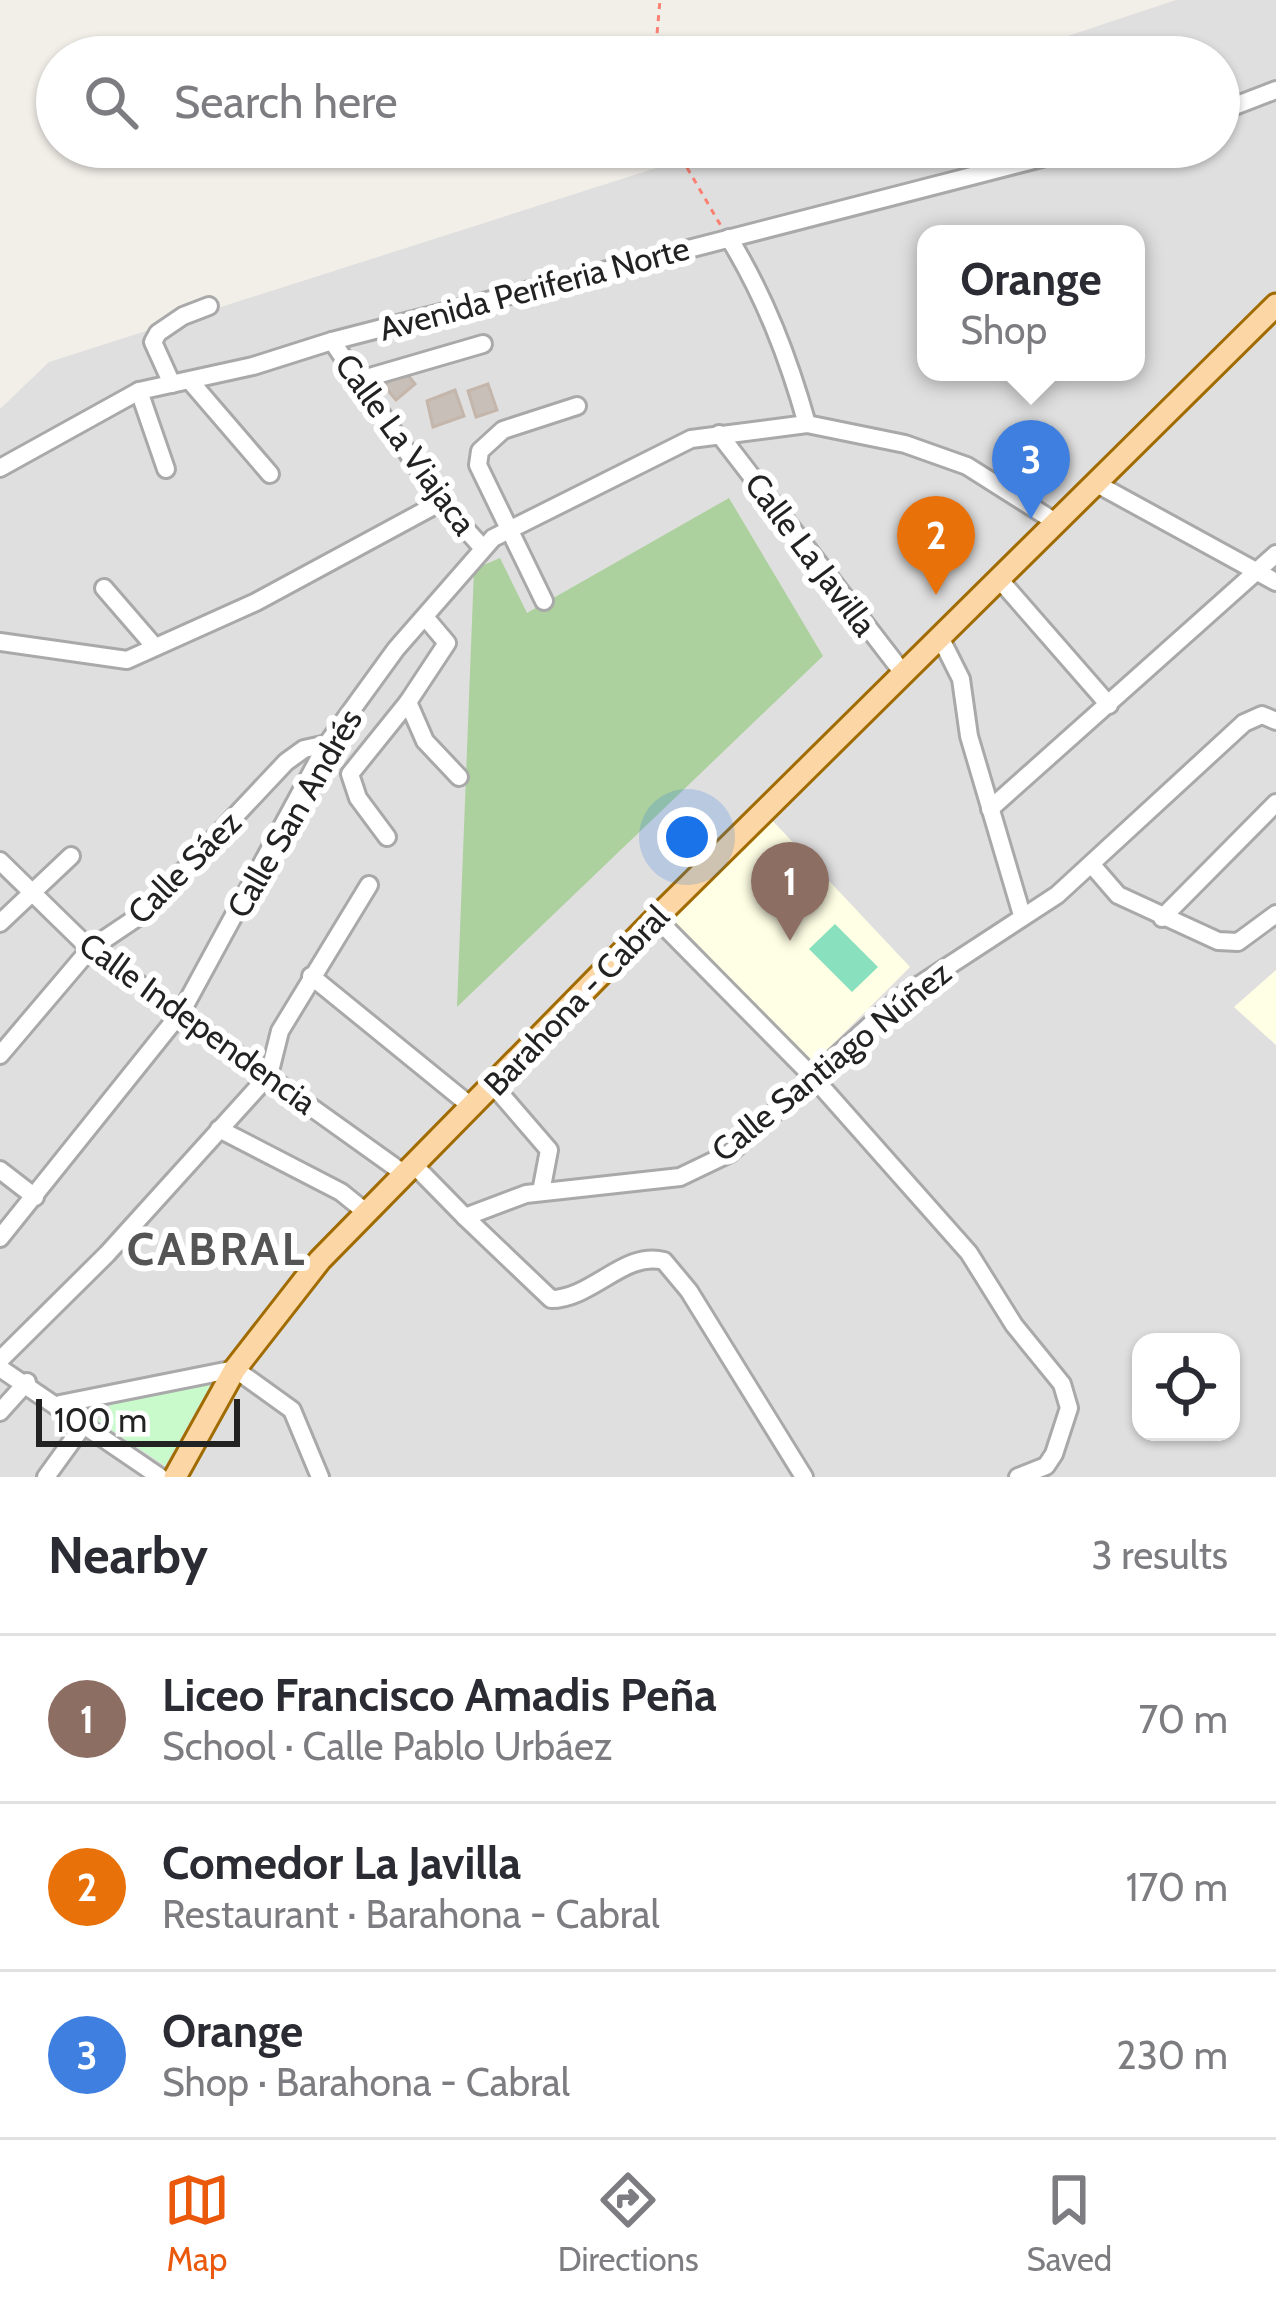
<!DOCTYPE html>
<html lang="en">
<head>
<meta charset="utf-8">
<style>
	body { margin:0; font-family:Cabin,sans-serif; background:#f7f7f7; color:#2b2b33 }
	.controls { position:absolute; right:36px; bottom:36px; display:grid; overflow:hidden; border-radius:24px; box-shadow:0 3px 9px #0004 }
	.controls button { width:108px; height:108px; display:grid; place-items:center; padding:0; border:0; border-bottom:3px solid #e1e1e2; background:#fff; color:#2b2b33; font:60px sans-serif }
	.scale { position:absolute; left:36px; bottom:30px; width:204px; box-sizing:border-box; padding-left:12px; border:6px solid #222; border-top:0; font-size:33px; line-height:42px; white-space:nowrap; color:#222; -webkit-text-stroke:9px #fff; paint-order:stroke }
	.you { position:absolute; left:687px; top:837px; width:42px; height:42px; margin:-30px; border:9px solid #fff; border-radius:50%; background:#1a73e8; box-shadow:0 0 0 18px #1a73e833 }
	.badge { display:grid; place-items:center; width:78px; height:78px; border-radius:50%; background:#ea580c; color:#fff; font-size:39px; font-weight:700 }
	.pin { position:absolute; translate:-50% -99px; filter:drop-shadow(0 3px 6px #0008) }
	.pin::after { content:''; position:absolute; top:63px; width:42px; height:36px; background:inherit; clip-path:polygon(0 0,100% 0,50% 100%) }
	.popup { position:absolute; left:917px; top:225px; width:228px; height:156px; box-sizing:border-box; display:grid; place-content:center; border-radius:24px; background:#fff; filter:drop-shadow(0 3px 9px #0005); font-size:39px; white-space:nowrap; color:#7c7c81 }
	.popup b { font-size:45px; color:#2b2b33 }
	.popup::after { content:''; position:absolute; left:50%; top:100%; margin-left:-24px; border:24px solid transparent; border-top-color:#fff }
	.list { margin:0; padding:0; list-style:none }
	h2 { display:flex; justify-content:space-between; align-items:center; height:156px; margin:0; padding:0 48px; font-size:51px }
	h2 small { font-size:39px; font-weight:400; color:#7c7c81 }
	.list li { display:grid; grid-template-columns:78px 1fr auto; gap:36px; align-items:center; box-sizing:border-box; height:168px; padding:0 48px; border-top:3px solid #e1e1e2 }
	.list b { display:block; font-size:45px; white-space:nowrap }
	.list p { margin:0; font-size:39px; white-space:nowrap; color:#7c7c81 }
	.list em { font-size:39px; font-style:normal; color:#7c7c81 }
	.icon { flex:none; width:66px; height:66px; fill:none; stroke:currentColor; stroke-width:2; stroke-linecap:round; stroke-linejoin:round }
	.map { position:relative; flex:none; width:1276px; height:1477px; overflow:hidden }
	.search { position:absolute; background:#fff; box-shadow:0 3px 9px #0004; left:36px; right:36px; top:36px; height:132px; display:flex; align-items:center; gap:30px; box-sizing:border-box; padding:0 42px; border-radius:66px; color:#7c7c81; font-size:45px }
	.sheet { height:660px; background:#fff }
	nav { display:flex; justify-content:space-around; align-items:center; box-sizing:border-box; height:168px; border-top:3px solid #e1e1e2; background:#fff; font-size:33px; color:#7c7c81 }
	nav a { display:grid; justify-items:center; gap:6px }
	nav .on { color:#ea580c }
	.map>svg:first-child { display:block }
	.residential { fill:#e0dfdf; fill-rule:evenodd }
	.education { fill:#ffffe5 }
	.forest { fill:#add19e }
	.park { fill:#c8facc }
	.pitch { fill:#88e0be }
	.building { fill:#c7bfb8; stroke:#c4b6ab; stroke-width:3 }
	.lines { fill:none; stroke-linecap:round; stroke-linejoin:round }
	.minor-casing { stroke:#a9a9a9; stroke-width:22 }
	.major-casing { stroke:#a06b00; stroke-width:27 }
	.path { stroke:#fa8072; stroke-width:3; stroke-dasharray:6 6; stroke-linecap:butt }
	.minor { stroke:#fff; stroke-width:16 }
	.major { stroke:#fcd6a4; stroke-width:21 }
	.labels { text-anchor:middle; stroke-width:12; stroke-linejoin:round; paint-order:stroke }
	.street-label { font-size:33px; fill:#222; stroke:#fff }
	.district-label { font-size:45px; font-weight:bold; letter-spacing:3px; fill:#555; stroke:#fff }
</style>
</head>
<body>
<div class="map">
<svg width="1276" height="1477" viewBox="0 0 1276 1477">
	<rect width="100%" height="100%" fill="#f2efe9"/>
	<path class="residential" d="M 1176,0 L 1276,0 L 1276,1477 L 0,1477 L 0,409 L 49,362 L 722,147 L 1219,147 L 1219,57 L 1005,57 ZM 926,234 L 1136,234 L 1136,372 L 926,372 ZM 1141,1342 L 1231,1342 L 1231,1432 L 1141,1432 Z"/>
	<g class="education">
		<polygon points="769,817 910,967 814,1063 669,916"/>
		<polygon points="1276,970 1276,1045 1234,1007"/>
	</g>
	<polygon class="forest" points="729,498 823,656 457,1007 474,569 500,558 527,613"/>
	<polygon class="park" points="200,1380 211,1384 165,1466 98,1421 117,1398"/>
	<polygon class="pitch" points="835,924 878,967 852,992 809,949"/>
	<g class="building">
		<polygon points="403,369 415,384 396,400 384,386"/>
		<polygon points="488,384 497,410 476,417 468,391"/>
		<polygon points="455,390 464,416 433,427 427,401"/>
	</g>
	<g class="lines">
		<defs>
			<g id="minor">
				<polyline points="1219,112 1276,90"/>
				<path d="M 729,238 C 765,297 788,357 807,424"/>
				<polyline points="332,341 441,502 481,546"/>
				<polyline points="190,381 270,474"/>
				<polyline points="356,381 483,344"/>
				<polyline points="172,384 153,342 158,333 183,316 209,306"/>
				<polyline points="139,391 166,469"/>
				<polyline points="719,434 903,673"/>
				<polyline points="0,468 139,391 253,366 332,341 1084,147"/>
				<polyline points="1097,484 1276,582"/>
				<polyline points="999,579 1109,705"/>
				<polyline points="104,588 155,647"/>
				<polyline points="544,601 478,465 480,451 503,430 577,406"/>
				<polyline points="425,617 447,643 408,702 425,741 459,777"/>
				<polyline points="940,637 961,679 969,736 1022,915"/>
				<polyline points="0,642 127,660 256,602 441,502"/>
				<polyline points="990,809 1276,554"/>
				<polyline points="387,837 358,798 350,774 408,702"/>
				<polyline points="0,861 90,949 406,1175"/>
				<polyline points="1092,865 1118,895 1218,941 1238,942 1276,914"/>
				<polyline points="656,918 813,1077 969,1253 1014,1325 1062,1384 1069,1408 1054,1454 1046,1466 1018,1477"/>
				<polyline points="1162,918 1276,803"/>
				<polyline points="0,923 71,856"/>
				<polyline points="311,976 472,1107"/>
				<polyline points="0,1055 90,949 145,912 286,762 304,749 327,744"/>
				<polyline points="493,1085 549,1150 541,1192"/>
				<polyline points="219,1129 341,1192 367,1213"/>
				<polyline points="415,1166 465,1217 526,1194 680,1177 730,1153 901,997 1057,895 1244,723 1262,715 1276,721"/>
				<polyline points="0,1170 35,1197"/>
				<path d="M 465,1217 L 551,1299 C 592,1299 625,1250 664,1261 L 689,1291 L 804,1477"/>
				<polyline points="0,1238 182,1011 327,744 396,649 493,538 691,439 807,424 905,444 967,466 1057,523"/>
				<polyline points="0,1360 107,1254 269,1075 280,1031 369,885"/>
				<polyline points="0,1368 160,1477"/>
				<polyline points="60,1404 235,1369 292,1410 320,1477"/>
				<polyline points="0,1412 27,1382"/>
				<polyline points="46,1477 85,1423"/>
			</g>
			<polyline id="major" points="175,1477 235,1369 320,1260 656,918 1276,305"/>
		</defs>
		<use href="#minor" class="minor-casing"/>
		<use href="#major" class="major-casing"/>
		<g class="path">
			<polyline points="655,57 660,0"/>
			<polyline points="675,147 721,226"/>
		</g>
		<use href="#minor" class="minor"/>
		<use href="#major" class="major"/>
	</g>
	<g class="labels">
		<g class="street-label">
			<text transform="translate(534 288) rotate(-15)" y="12">Avenida Periferia Norte</text>
			<text transform="translate(406 444) rotate(54)" y="12">Calle La Viajaca</text>
			<text transform="translate(811 554) rotate(53)" y="12">Calle La Javilla</text>
			<text transform="translate(294 813) rotate(-60)" y="12">Calle San Andrés</text>
			<text transform="translate(184 867) rotate(-45)" y="12">Calle Sáez</text>
			<text transform="translate(576 1000) rotate(-46)" y="12">Barahona - Cabral</text>
			<text transform="translate(198 1023) rotate(36)" y="12">Calle Independencia</text>
			<text transform="translate(831 1061) rotate(-39)" y="12">Calle Santiago Núñez</text>
		</g>
		<g class="district-label">
			<text x="217" y="1265">CABRAL</text>
		</g>
	</g>
</svg>
<div class="controls">
<button><svg class="icon" aria-label="locate" viewBox="0 0 24 24"><circle cx="12" cy="12" r="6"/><path d="M12 2v4M12 18v4M2 12h4M18 12h4"/></svg></button>
</div>
<div class="scale">100 m</div>
<div class="you"></div>
<div class="pin badge" style="left:790px;top:941px;background:#8d6e63">1</div>
<div class="pin badge" style="left:936px;top:595px;background:#e8710a">2</div>
<div class="pin badge" style="left:1031px;top:519px;background:#3f7fe0">3</div>
<div class="popup"><b>Orange</b>Shop</div>
<div class="search"><svg class="icon" aria-label="search" viewBox="0 0 24 24"><circle cx="10" cy="10" r="6"/><path d="M15 15l6 6"/></svg>Search here</div>
</div>
<section class="sheet">
<h2>Nearby<small>3 results</small></h2>
<ul class="list">
<li><span class="badge" style="background:#8d6e63">1</span><div><b>Liceo Francisco Amadis Peña</b><p>School · Calle Pablo Urbáez</p></div><em>70 m</em></li>
<li><span class="badge" style="background:#e8710a">2</span><div><b>Comedor La Javilla</b><p>Restaurant · Barahona - Cabral</p></div><em>170 m</em></li>
<li><span class="badge" style="background:#3f7fe0">3</span><div><b>Orange</b><p>Shop · Barahona - Cabral</p></div><em>230 m</em></li>
</ul>
</section>
<nav>
<a class="on"><svg class="icon" aria-label="map" viewBox="0 0 24 24"><path d="M3 6l6-2 6 2 6-2v14l-6 2-6-2-6 2zM9 4v14M15 6v14"/></svg>Map</a>
<a><svg class="icon" aria-label="directions" viewBox="0 0 24 24"><path d="M12 3l9 9-9 9-9-9zM9 14v-3h6M13 9l2 2-2 2"/></svg>Directions</a>
<a><svg class="icon" aria-label="saved" viewBox="0 0 24 24"><path d="M7 4h10v16l-5-4-5 4z"/></svg>Saved</a>
</nav>
</body>
</html>
